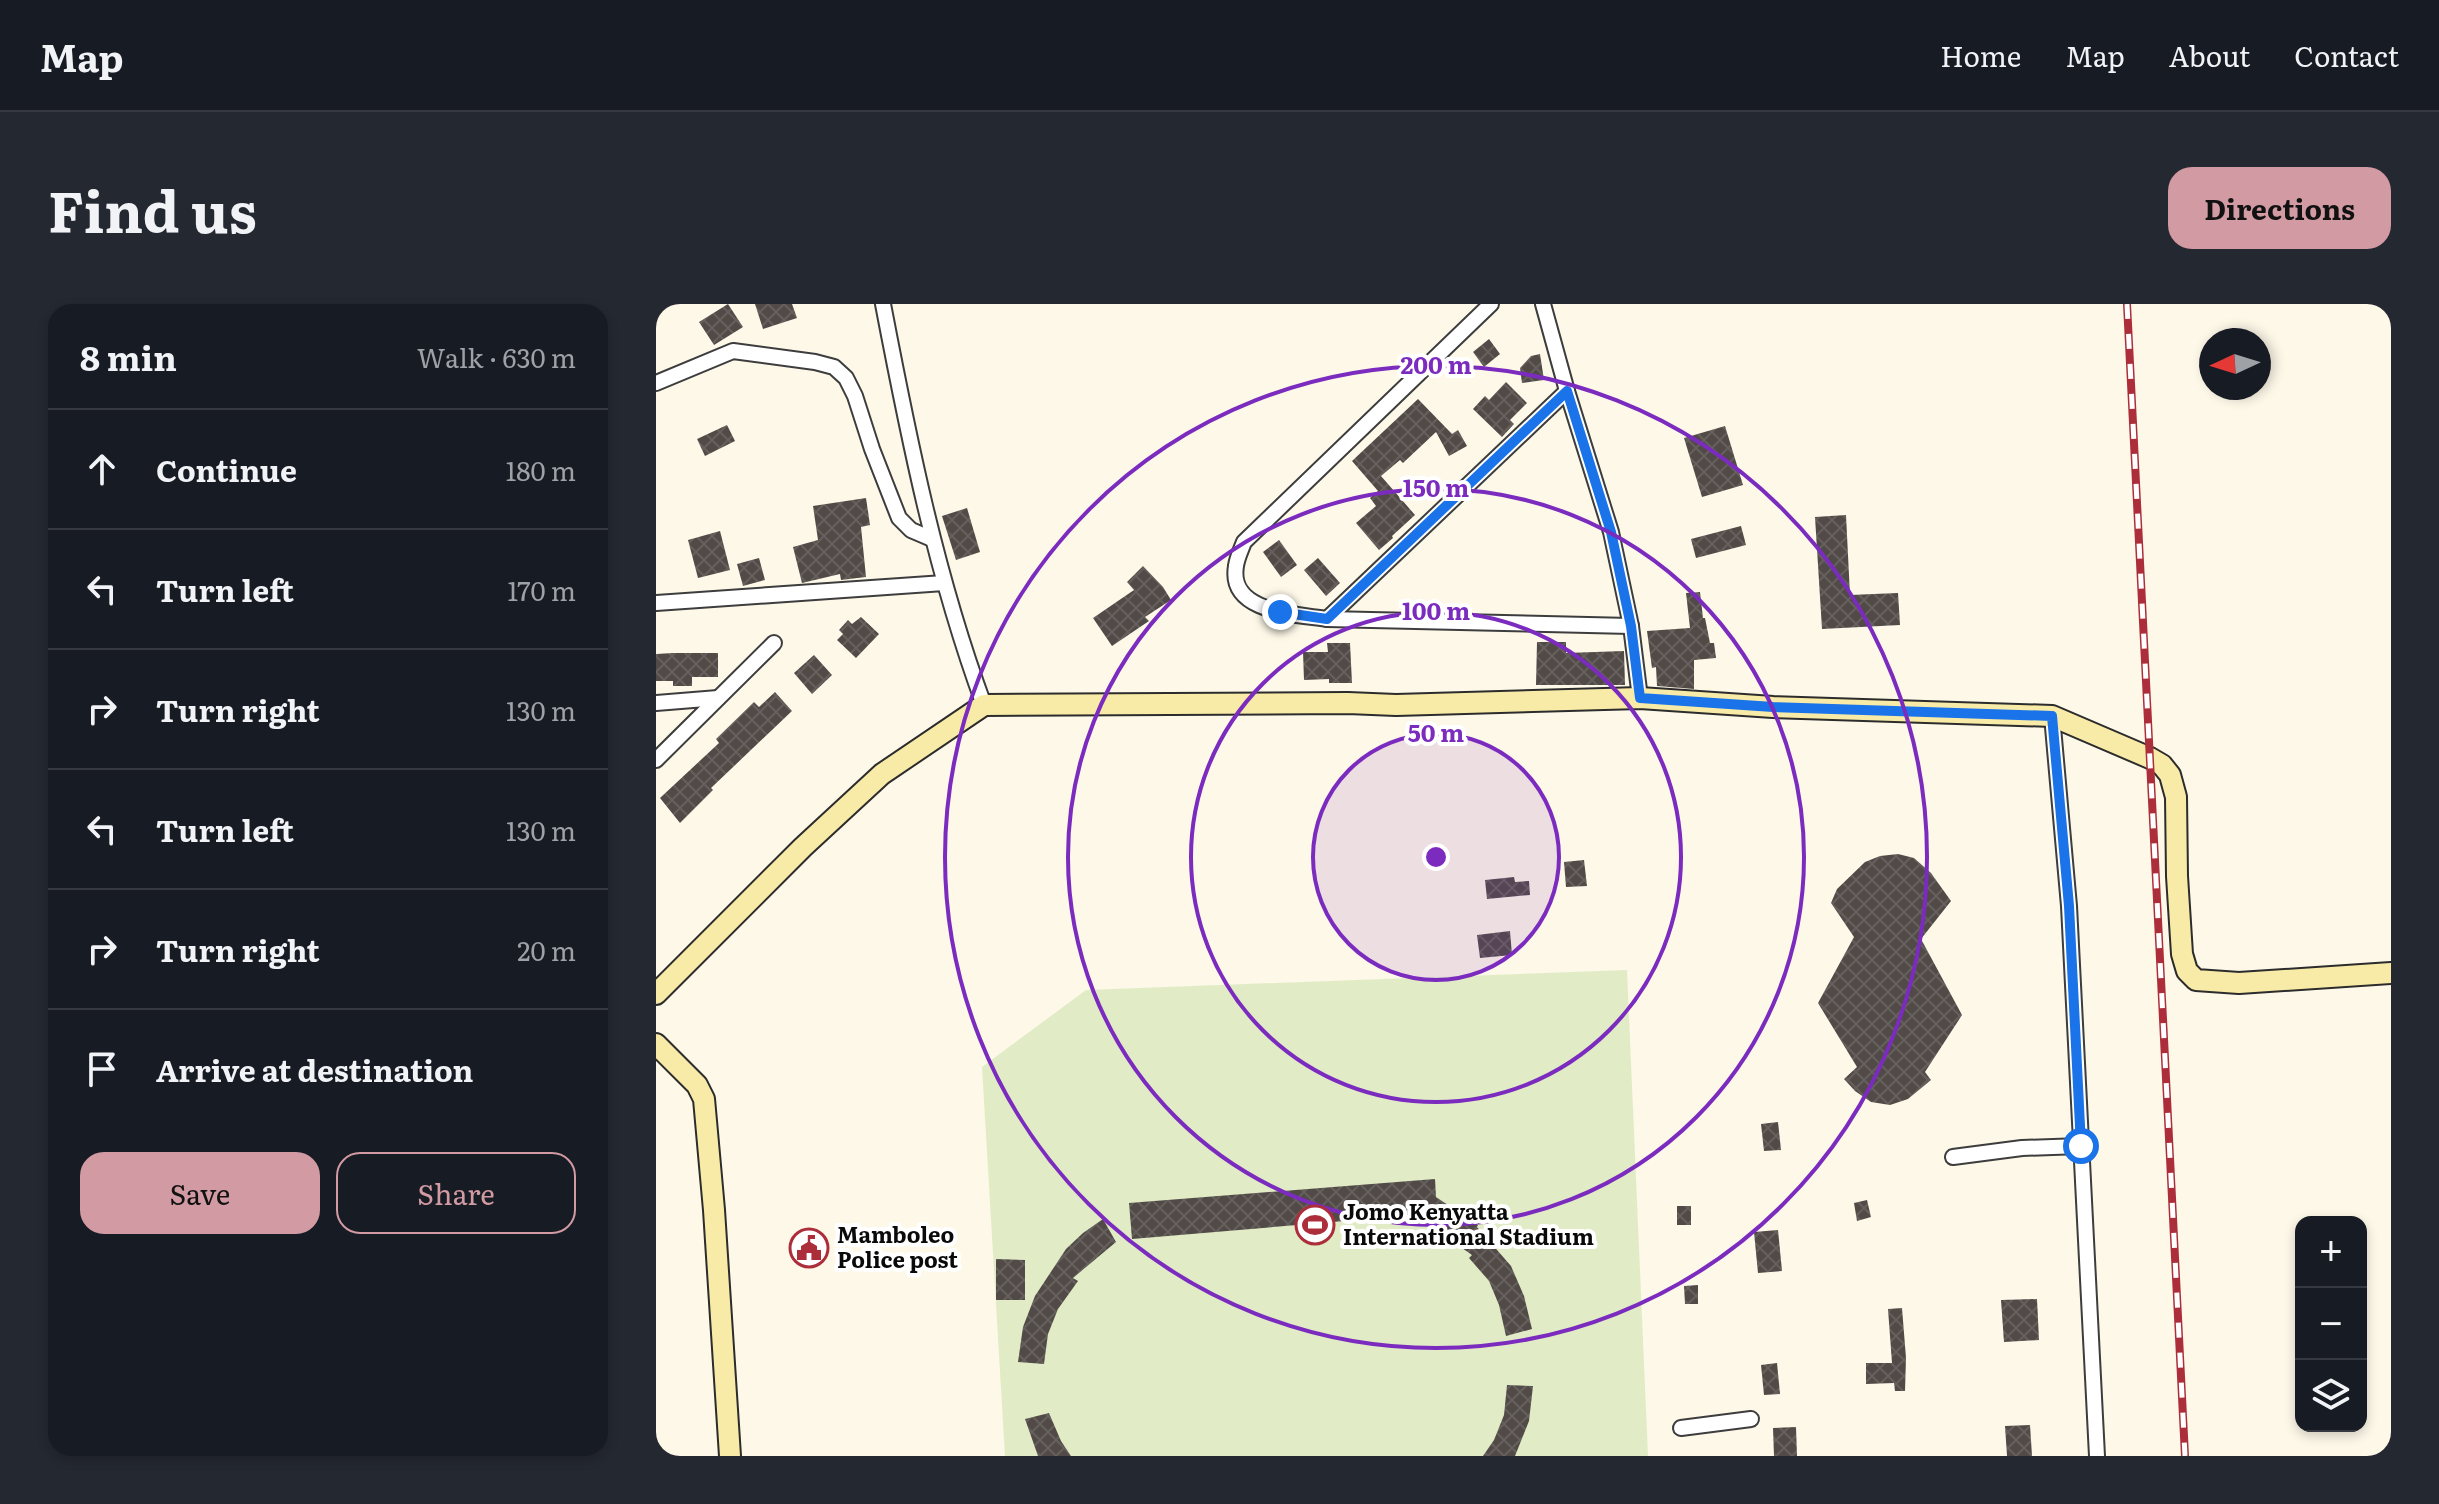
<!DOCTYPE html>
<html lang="en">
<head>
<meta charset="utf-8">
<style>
	body { margin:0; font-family:Literata,serif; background:#242831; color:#f1f3f6 }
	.controls { position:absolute; right:24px; bottom:24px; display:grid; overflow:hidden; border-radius:16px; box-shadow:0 4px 12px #0003 }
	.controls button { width:72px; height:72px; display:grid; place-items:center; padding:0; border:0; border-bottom:2px solid #363941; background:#171b24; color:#f1f3f6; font:40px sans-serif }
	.compass { position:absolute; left:1543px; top:24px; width:72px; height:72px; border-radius:50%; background:#171b24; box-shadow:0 4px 12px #0003; rotate:266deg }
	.stop { position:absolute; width:24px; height:24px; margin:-18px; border:6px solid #1a73e8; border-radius:50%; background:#fff }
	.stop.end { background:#1a73e8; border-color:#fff; box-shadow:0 2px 8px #0008 }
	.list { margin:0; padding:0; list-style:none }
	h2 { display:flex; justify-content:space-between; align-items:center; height:104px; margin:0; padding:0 32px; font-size:34px }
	h2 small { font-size:26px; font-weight:400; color:#9ea1a6 }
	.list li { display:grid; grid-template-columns:52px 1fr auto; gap:24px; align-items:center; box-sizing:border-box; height:120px; padding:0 32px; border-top:2px solid #363941 }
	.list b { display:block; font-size:30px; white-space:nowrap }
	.list em { font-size:26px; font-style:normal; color:#9ea1a6 }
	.actions { display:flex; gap:16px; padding:24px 32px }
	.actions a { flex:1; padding:18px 0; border:2px solid #d29aa2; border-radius:24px; text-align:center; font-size:28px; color:#d29aa2 }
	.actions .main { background:#d29aa2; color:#111 }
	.icon { flex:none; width:44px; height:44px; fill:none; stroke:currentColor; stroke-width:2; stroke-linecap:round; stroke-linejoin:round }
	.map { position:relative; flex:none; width:1735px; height:1152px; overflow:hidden; border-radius:24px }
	header { display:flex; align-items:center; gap:48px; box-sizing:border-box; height:112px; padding:0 40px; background:#171b24; border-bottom:2px solid #363941 }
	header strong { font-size:38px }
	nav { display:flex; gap:44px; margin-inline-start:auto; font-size:28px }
	.intro { display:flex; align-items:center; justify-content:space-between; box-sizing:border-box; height:192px; padding:0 48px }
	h1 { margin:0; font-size:56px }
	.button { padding:20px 36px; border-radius:24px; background:#d29aa2; color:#111; font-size:28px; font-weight:700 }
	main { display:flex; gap:48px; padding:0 48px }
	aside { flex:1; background:#171b24; border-radius:24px; box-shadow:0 4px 12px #0003 }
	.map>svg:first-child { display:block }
	.pitch { fill:#e1ecc6 }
	.building { fill:url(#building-cross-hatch) }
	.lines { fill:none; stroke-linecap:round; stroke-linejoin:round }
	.street-casing { stroke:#3d3d3d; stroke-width:18 }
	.secondary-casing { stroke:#2c2c2c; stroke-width:24 }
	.street { stroke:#fff; stroke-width:14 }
	.secondary { stroke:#f8eba8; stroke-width:20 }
	.rail-casing { stroke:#ad2e3b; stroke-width:8 }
	.rail { stroke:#fff; stroke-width:5; stroke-dasharray:15; stroke-linecap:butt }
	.route { stroke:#1a73e8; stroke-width:10 }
	.ring { fill:none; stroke:#7b2cbf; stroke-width:4 }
	.labels { text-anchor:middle; stroke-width:8; stroke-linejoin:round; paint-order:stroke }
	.poi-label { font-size:22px; font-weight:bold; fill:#0a0a0a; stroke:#fff; text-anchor:start }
	.centre { fill:#7b2cbf; stroke:#fff; stroke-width:4 }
	.ring-label { font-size:24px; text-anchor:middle; font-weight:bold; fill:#7b2cbf; stroke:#fff; stroke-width:8; stroke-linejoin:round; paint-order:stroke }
</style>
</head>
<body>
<header>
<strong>Map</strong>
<nav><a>Home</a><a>Map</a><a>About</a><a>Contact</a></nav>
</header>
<div class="intro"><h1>Find us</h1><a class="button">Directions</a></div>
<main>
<aside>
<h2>8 min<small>Walk · 630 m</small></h2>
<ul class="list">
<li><svg class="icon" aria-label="ahead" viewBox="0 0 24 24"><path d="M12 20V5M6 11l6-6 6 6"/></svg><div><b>Continue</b></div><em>180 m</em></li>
<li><svg class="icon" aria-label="left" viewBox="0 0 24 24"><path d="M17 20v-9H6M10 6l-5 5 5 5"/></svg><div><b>Turn left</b></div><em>170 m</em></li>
<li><svg class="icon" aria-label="right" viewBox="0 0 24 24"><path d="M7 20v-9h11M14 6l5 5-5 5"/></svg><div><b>Turn right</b></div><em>130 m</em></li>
<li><svg class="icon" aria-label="left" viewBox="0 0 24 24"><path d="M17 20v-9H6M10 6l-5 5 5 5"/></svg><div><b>Turn left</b></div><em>130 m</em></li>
<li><svg class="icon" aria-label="right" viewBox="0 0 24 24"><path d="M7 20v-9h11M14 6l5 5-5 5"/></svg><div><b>Turn right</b></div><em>20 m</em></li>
<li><svg class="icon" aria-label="arrive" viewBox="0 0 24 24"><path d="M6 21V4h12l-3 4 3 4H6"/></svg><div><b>Arrive at destination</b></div></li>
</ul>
<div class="actions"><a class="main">Save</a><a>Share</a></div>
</aside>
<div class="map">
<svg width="1735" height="1152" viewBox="0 0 1735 1152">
	<defs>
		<pattern id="building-cross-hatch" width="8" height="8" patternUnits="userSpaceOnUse" patternTransform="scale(2)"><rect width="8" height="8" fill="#514a47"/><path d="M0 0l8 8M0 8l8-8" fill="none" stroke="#65605d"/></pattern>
	</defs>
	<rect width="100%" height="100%" fill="#fdf8e8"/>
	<polygon class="pitch" points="971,666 992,1152 349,1152 326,763 430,686"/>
	<g class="building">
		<polygon points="72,0 87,23 58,41 43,18"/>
		<polygon points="99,0 136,0 141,14 107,25"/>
		<polygon points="833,35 844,50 828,63 817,48"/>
		<polygon points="884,50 888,76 866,79 864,64 875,52"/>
		<polygon points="850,78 871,99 854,116 858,120 846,133 817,105 829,92 833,96"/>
		<polygon points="762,95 796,130 802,126 811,142 793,152 780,128 747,159 744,156 725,172 759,211 736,232 737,234 723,246 700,219 720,202 714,194 722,187 696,157"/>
		<polygon points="71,121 79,137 49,152 41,135"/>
		<polygon points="1069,122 1087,181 1046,193 1028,134"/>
		<polygon points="210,194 214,221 205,223 210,273 185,276 184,270 146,279 137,243 162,236 157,202"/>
		<polygon points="311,204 324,248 300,256 286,212"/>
		<polygon points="1190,211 1194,291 1242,289 1244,321 1166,325 1159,213"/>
		<polygon points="1085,222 1090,241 1040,254 1035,235"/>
		<polygon points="64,227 74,266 42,274 32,236"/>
		<polygon points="623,236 641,261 625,273 607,248"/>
		<polygon points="103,254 109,276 87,282 81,260"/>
		<polygon points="662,254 684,279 670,292 648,266"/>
		<polygon points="487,262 507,283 515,296 489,313 493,317 456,342 437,314 478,286 471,278"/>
		<polygon points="1044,288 1047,314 1049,314 1054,339 1058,339 1060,354 1038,356 1038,385 1001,382 1000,363 996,364 991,327 1034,324 1030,289"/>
		<polygon points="205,313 223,330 200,354 181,336 187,330 183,326 192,316 196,320"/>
		<polygon points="881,338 910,338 910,349 968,347 969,381 880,381"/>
		<polygon points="671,339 694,339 696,379 673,379 673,375 648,376 647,348 672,348"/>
		<polygon points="17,349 62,349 62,373 36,373 36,382 17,382 17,377 0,377 0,350"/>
		<polygon points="158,351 176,371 156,390 138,369"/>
		<polygon points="119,388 136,407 55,484 57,486 24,519 4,494 63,439 60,435 98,398 103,403"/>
		<polygon points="1242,550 1258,554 1275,569 1295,597 1265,635 1306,711 1269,768 1275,776 1252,795 1234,801 1215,798 1199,787 1188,775 1201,763 1162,699 1198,633 1175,599 1181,585 1209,558 1224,552"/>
		<polygon points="928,556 931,582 910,583 908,558"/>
		<polygon points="858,573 859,578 873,577 874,591 831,595 829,576"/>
		<polygon points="854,627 856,651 824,654 821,631"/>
		<polygon points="1122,818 1125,846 1108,847 1105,820"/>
		<polygon points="779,875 780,893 822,921 821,923 855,962 868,992 876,1025 850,1032 843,1001 833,977 813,954 816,951 776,923 784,909 476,935 473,899"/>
		<polygon points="1211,896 1215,913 1201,917 1198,899"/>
		<rect x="1021" y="902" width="14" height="19"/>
		<polygon points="447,915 460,938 417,974 422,977 402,1005 392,1030 388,1060 362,1058 367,1023 379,992 410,945 427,929"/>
		<polygon points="1122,926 1126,967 1102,969 1098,928"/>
		<polygon points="340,955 369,956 369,996 340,996"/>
		<polygon points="1042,981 1042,1000 1029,1000 1028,982"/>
		<polygon points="1381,995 1383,1036 1348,1038 1345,996"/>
		<polygon points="1246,1004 1250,1054 1249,1087 1239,1087 1238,1079 1210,1080 1210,1059 1236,1059 1232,1005"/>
		<polygon points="1121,1059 1124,1090 1108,1091 1105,1061"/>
		<polygon points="851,1081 877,1082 873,1117 859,1152 827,1152 838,1136 848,1111"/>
		<polygon points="393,1109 405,1137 415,1152 382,1152 369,1115"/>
		<polygon points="1374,1121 1376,1152 1351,1152 1349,1122"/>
		<polygon points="1140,1123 1141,1152 1118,1152 1117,1124"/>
	</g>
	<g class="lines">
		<defs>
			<g id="street">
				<path d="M 227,0 C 253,136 280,271 328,401"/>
				<path d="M 835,0 L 588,238 C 585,246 581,254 580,262 C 572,309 640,310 671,315 L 975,322"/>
				<polyline points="887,0 911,87 955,228 975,322 984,394"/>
				<polyline points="0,79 77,47 159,58 178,63 190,74 199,92 216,145 243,214 255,226 276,235"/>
				<polyline points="0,299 288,279"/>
				<polyline points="671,315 911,87"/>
				<polyline points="0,399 62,394"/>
				<polyline points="1396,412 1413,602 1441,1152"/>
				<polyline points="0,456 118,339"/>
				<polyline points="1297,853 1366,844 1425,842"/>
				<polyline points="1025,1124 1095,1115"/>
			</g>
			<g id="secondary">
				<polyline points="0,690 147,543 226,470 328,401 692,399 740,401 984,394 1117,403 1396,412 1494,454 1506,461 1514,471 1520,493 1521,572 1526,650 1531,667 1540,676 1583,679 1735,669"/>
				<polyline points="0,740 41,781 48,795 58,906 74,1152"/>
			</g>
		</defs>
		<use href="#street" class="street-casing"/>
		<use href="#secondary" class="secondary-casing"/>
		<use href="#street" class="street"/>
		<use href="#secondary" class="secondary"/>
		<defs>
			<polyline id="rail" points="1471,0 1529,1152"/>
		</defs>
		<use href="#rail" class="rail-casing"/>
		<use href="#rail" class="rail"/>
	</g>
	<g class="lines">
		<polyline class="route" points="624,308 671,315 911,87 955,228 975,322 984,394 1117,403 1396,412 1413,602 1425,842"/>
	</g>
	<circle cx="780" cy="553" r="123" fill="#7b2cbf" fill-opacity=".12"/>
	<g class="ring">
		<circle cx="780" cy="553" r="123"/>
		<circle cx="780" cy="553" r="245"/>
		<circle cx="780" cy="553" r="368"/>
		<circle cx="780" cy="553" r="491"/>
	</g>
	<defs>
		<symbol id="stadium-ring" viewBox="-11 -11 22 22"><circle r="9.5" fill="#fff" stroke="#ad2e3b" stroke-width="1.5"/><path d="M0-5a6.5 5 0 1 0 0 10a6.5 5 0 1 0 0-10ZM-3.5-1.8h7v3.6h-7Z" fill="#ad2e3b"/></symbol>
		<symbol id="civic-ring" viewBox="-11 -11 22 22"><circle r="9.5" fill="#fff" stroke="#ad2e3b" stroke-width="1.5"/><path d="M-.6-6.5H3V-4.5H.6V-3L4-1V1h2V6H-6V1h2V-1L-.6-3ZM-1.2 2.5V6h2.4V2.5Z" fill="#ad2e3b"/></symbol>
	</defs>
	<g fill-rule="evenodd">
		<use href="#stadium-ring" x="637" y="899" width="44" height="44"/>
		<use href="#civic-ring" x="131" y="922" width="44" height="44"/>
	</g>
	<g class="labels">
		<g class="poi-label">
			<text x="687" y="916">Jomo Kenyatta<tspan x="687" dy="25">International Stadium</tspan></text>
			<text x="181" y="939">Mamboleo<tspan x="181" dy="25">Police post</tspan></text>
		</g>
	</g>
	<circle cx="780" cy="553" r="12" class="centre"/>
	<g class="ring-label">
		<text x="780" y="70">200 m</text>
		<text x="780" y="193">150 m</text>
		<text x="780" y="316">100 m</text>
		<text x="780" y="438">50 m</text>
	</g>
</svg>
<div class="controls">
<button>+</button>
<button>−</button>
<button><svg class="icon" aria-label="layers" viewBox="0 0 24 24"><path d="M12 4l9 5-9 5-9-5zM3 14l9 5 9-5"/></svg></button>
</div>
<svg class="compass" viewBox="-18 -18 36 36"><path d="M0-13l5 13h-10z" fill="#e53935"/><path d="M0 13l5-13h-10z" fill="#9ea1a6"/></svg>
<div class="stop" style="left:1425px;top:842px"></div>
<div class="stop end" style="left:624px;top:308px"></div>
</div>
</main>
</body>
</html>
